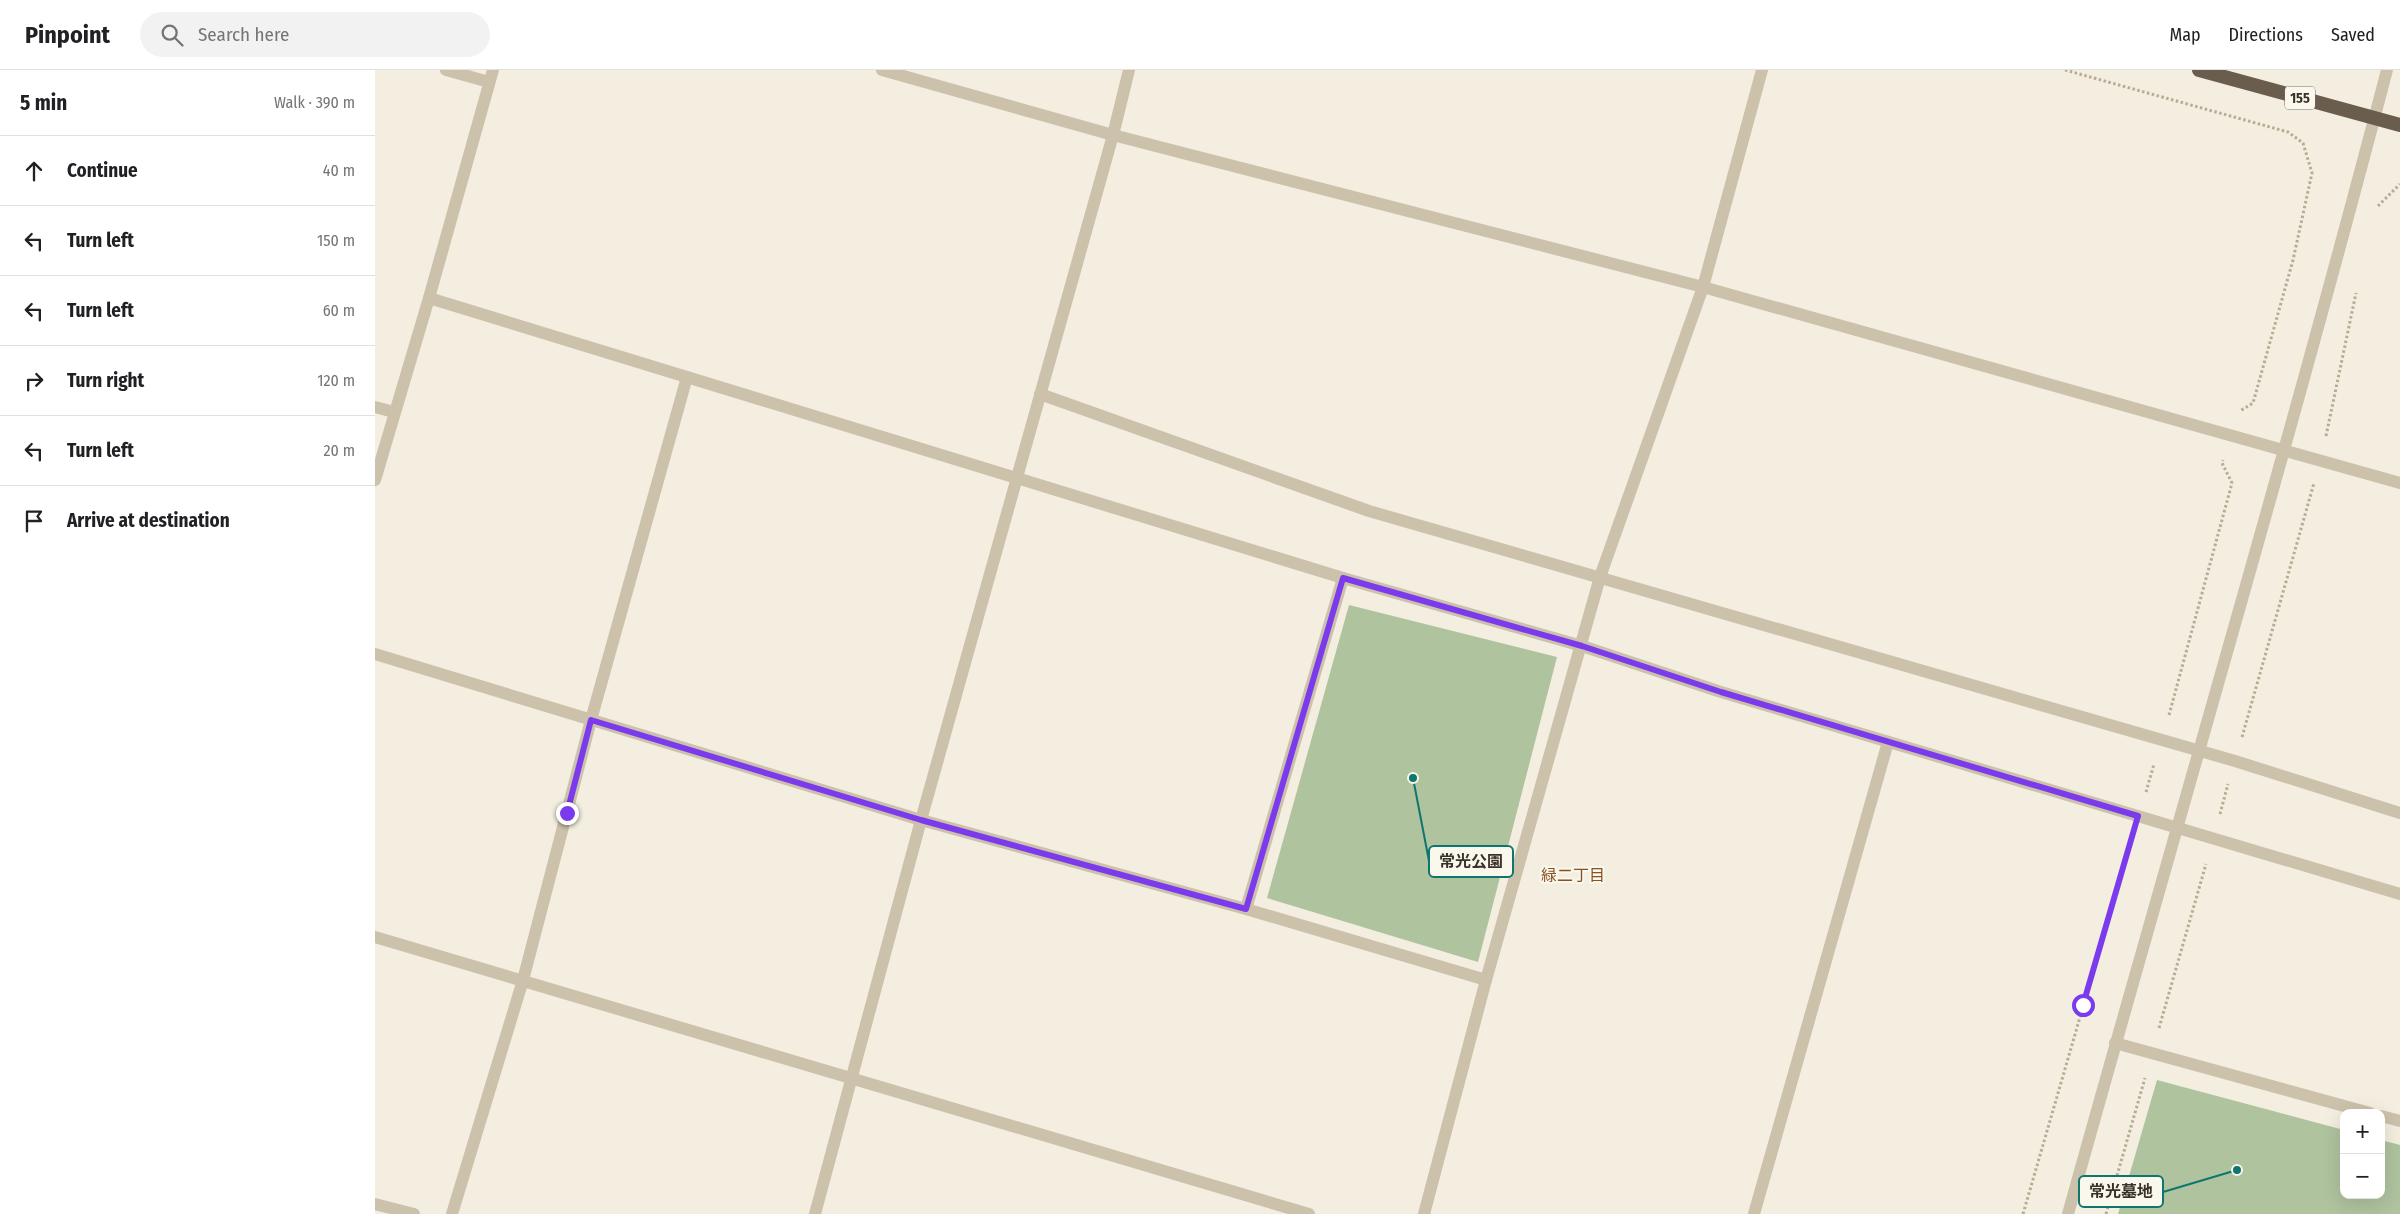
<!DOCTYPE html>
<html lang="en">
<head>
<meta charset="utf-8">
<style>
	body { margin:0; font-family:"Fira Sans Condensed","Noto Sans JP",sans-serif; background:#f2f2f2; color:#202124 }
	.controls { position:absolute; right:15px; bottom:15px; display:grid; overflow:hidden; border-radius:10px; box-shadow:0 5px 20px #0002 }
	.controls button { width:45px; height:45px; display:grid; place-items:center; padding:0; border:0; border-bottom:1px solid #e0e0e0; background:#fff; color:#202124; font:25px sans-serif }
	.stop { position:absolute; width:15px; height:15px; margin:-11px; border:4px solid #7c3aed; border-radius:50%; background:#fff }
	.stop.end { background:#7c3aed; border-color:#fff; box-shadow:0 1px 5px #0008 }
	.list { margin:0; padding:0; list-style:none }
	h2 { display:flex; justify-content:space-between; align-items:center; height:65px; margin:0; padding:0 20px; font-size:21px }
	h2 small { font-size:16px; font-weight:400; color:#757577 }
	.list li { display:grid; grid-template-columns:32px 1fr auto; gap:15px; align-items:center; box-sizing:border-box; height:70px; padding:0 20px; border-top:1px solid #e0e0e0 }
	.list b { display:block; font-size:19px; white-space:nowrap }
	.list em { font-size:16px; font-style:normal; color:#757577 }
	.icon { flex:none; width:28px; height:28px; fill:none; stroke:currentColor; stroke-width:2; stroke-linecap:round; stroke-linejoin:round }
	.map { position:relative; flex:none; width:2025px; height:1144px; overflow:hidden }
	header { display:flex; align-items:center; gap:30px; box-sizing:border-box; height:70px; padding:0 25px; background:#fff; border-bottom:1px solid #e0e0e0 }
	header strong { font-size:24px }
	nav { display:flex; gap:28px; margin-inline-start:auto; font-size:18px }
	.search { width:350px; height:45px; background:#f2f2f2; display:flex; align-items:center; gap:12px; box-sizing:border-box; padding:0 18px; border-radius:28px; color:#757577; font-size:19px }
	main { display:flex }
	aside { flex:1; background:#fff }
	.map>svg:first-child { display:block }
	.green { fill:#afc39f }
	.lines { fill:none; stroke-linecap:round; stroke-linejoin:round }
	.path { stroke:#b8ab95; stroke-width:3; stroke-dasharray:2.5 2.5; stroke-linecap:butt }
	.minor { stroke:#ccc1ab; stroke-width:12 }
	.tertiary { stroke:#ccc1ab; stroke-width:12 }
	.trunk { stroke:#6a5d4e; stroke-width:14 }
	.route { stroke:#7c3aed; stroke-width:6 }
	.labels { text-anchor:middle; stroke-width:4; stroke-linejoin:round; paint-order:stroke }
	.shield { fill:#faf7ec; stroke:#736d64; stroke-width:1 }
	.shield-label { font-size:14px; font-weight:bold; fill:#39322a }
	.neighbourhood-label { font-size:16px; fill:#895022; stroke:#faf7ec }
	.leader { fill:none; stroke:#0f766e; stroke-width:2 }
	.callout-dot { fill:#0f766e; stroke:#faf7ec; stroke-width:2 }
	.callout { fill:#faf7ec; stroke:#0f766e; stroke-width:2 }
	.callout-label { font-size:16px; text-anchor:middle; font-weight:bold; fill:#39322a }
</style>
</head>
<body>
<header>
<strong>Pinpoint</strong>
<div class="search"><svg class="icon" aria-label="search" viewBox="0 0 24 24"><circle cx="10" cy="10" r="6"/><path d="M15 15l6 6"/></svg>Search here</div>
<nav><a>Map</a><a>Directions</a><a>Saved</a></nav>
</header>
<main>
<aside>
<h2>5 min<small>Walk · 390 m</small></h2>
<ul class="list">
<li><svg class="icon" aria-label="ahead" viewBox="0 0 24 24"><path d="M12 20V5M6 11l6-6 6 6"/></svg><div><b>Continue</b></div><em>40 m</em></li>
<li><svg class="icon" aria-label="left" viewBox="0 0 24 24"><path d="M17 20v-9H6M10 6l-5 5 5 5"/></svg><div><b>Turn left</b></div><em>150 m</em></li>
<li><svg class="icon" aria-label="left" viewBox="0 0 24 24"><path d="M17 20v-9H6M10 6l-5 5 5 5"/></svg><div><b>Turn left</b></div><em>60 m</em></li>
<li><svg class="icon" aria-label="right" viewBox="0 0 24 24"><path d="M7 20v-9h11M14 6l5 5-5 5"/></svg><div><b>Turn right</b></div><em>120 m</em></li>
<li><svg class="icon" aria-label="left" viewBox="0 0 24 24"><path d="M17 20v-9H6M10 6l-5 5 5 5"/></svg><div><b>Turn left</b></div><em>20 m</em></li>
<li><svg class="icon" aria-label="arrive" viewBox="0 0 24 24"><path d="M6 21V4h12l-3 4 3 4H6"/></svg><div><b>Arrive at destination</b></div></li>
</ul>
</aside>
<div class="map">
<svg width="2025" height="1144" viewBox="0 0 2025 1144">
	<rect width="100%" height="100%" fill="#f3eedf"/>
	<g class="green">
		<polygon points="974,535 1182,587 1103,892 892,828"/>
		<polygon points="1782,1010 1969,1060 1969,1125 2006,1125 2006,1070 2025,1075 2025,1144 1743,1144"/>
	</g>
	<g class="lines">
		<g class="path">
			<polyline points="1690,0 1913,62 1928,73 1937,103 1918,190 1878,333 1865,341"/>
			<polyline points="2003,136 2025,114"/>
			<polyline points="1951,366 1981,223"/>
			<polyline points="1794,645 1857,413 1847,393 1848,390"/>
			<polyline points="1867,667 1939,413"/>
			<polyline points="1771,722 1779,694"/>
			<polyline points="1845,744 1853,714"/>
			<polyline points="1784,958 1831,794"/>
			<polyline points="1648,1144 1756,771"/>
			<polyline points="1731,1144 1770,1008"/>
		</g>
		<g class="minor">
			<polyline points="71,0 114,12"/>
			<polyline points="507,0 738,65 1328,217 2025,413"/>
			<polyline points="54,228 968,508 1207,576 1346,622 2025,824"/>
			<polyline points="665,324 994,441 1860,691 2025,743"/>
			<polyline points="0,337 19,342"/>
			<polyline points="0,410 54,228 118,0"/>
			<polyline points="0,584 546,750 871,839 1111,910"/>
			<polyline points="871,839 968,508"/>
			<polyline points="0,867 934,1144"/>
			<polyline points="1740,973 1995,1043"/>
			<polyline points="2006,1046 2025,1051"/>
			<polyline points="0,1134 39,1144"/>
			<polyline points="77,1144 148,910 216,650 312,307"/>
			<polyline points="440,1144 546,750 738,65 754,0"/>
			<polyline points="1049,1144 1111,910 1225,507 1328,217 1387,0"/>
			<polyline points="1379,1144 1513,672"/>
		</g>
		<path class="tertiary" d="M 1693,1144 C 1799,763 1912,383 2012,0"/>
		<polyline class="trunk" points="1824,0 2025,55"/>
	</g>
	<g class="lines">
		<polyline class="route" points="192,743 216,650 546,750 871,839 968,508 1207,576 1346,622 1763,746 1708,935"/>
	</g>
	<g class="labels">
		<rect class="shield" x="1910" y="16.5" width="30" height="23" rx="4"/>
		<g class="shield-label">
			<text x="1925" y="33">155</text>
		</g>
		<g class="neighbourhood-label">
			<text x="1198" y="811">緑二丁目</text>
		</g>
	</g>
	<path class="leader" d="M1038 708L1054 791M1862 1100L1788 1122"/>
	<g class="callout-dot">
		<circle cx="1038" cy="708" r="5"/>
		<circle cx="1862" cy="1100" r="5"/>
	</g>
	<g class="callout">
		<rect x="1054" y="776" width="84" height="31" rx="5"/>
		<rect x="1704" y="1106" width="84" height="31" rx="5"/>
	</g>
	<g class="callout-label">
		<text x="1096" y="797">常光公園</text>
		<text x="1746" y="1127">常光墓地</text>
	</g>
</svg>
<div class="controls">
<button>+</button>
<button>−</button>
</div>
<div class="stop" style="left:1708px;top:935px"></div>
<div class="stop end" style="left:192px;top:743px"></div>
</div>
</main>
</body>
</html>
